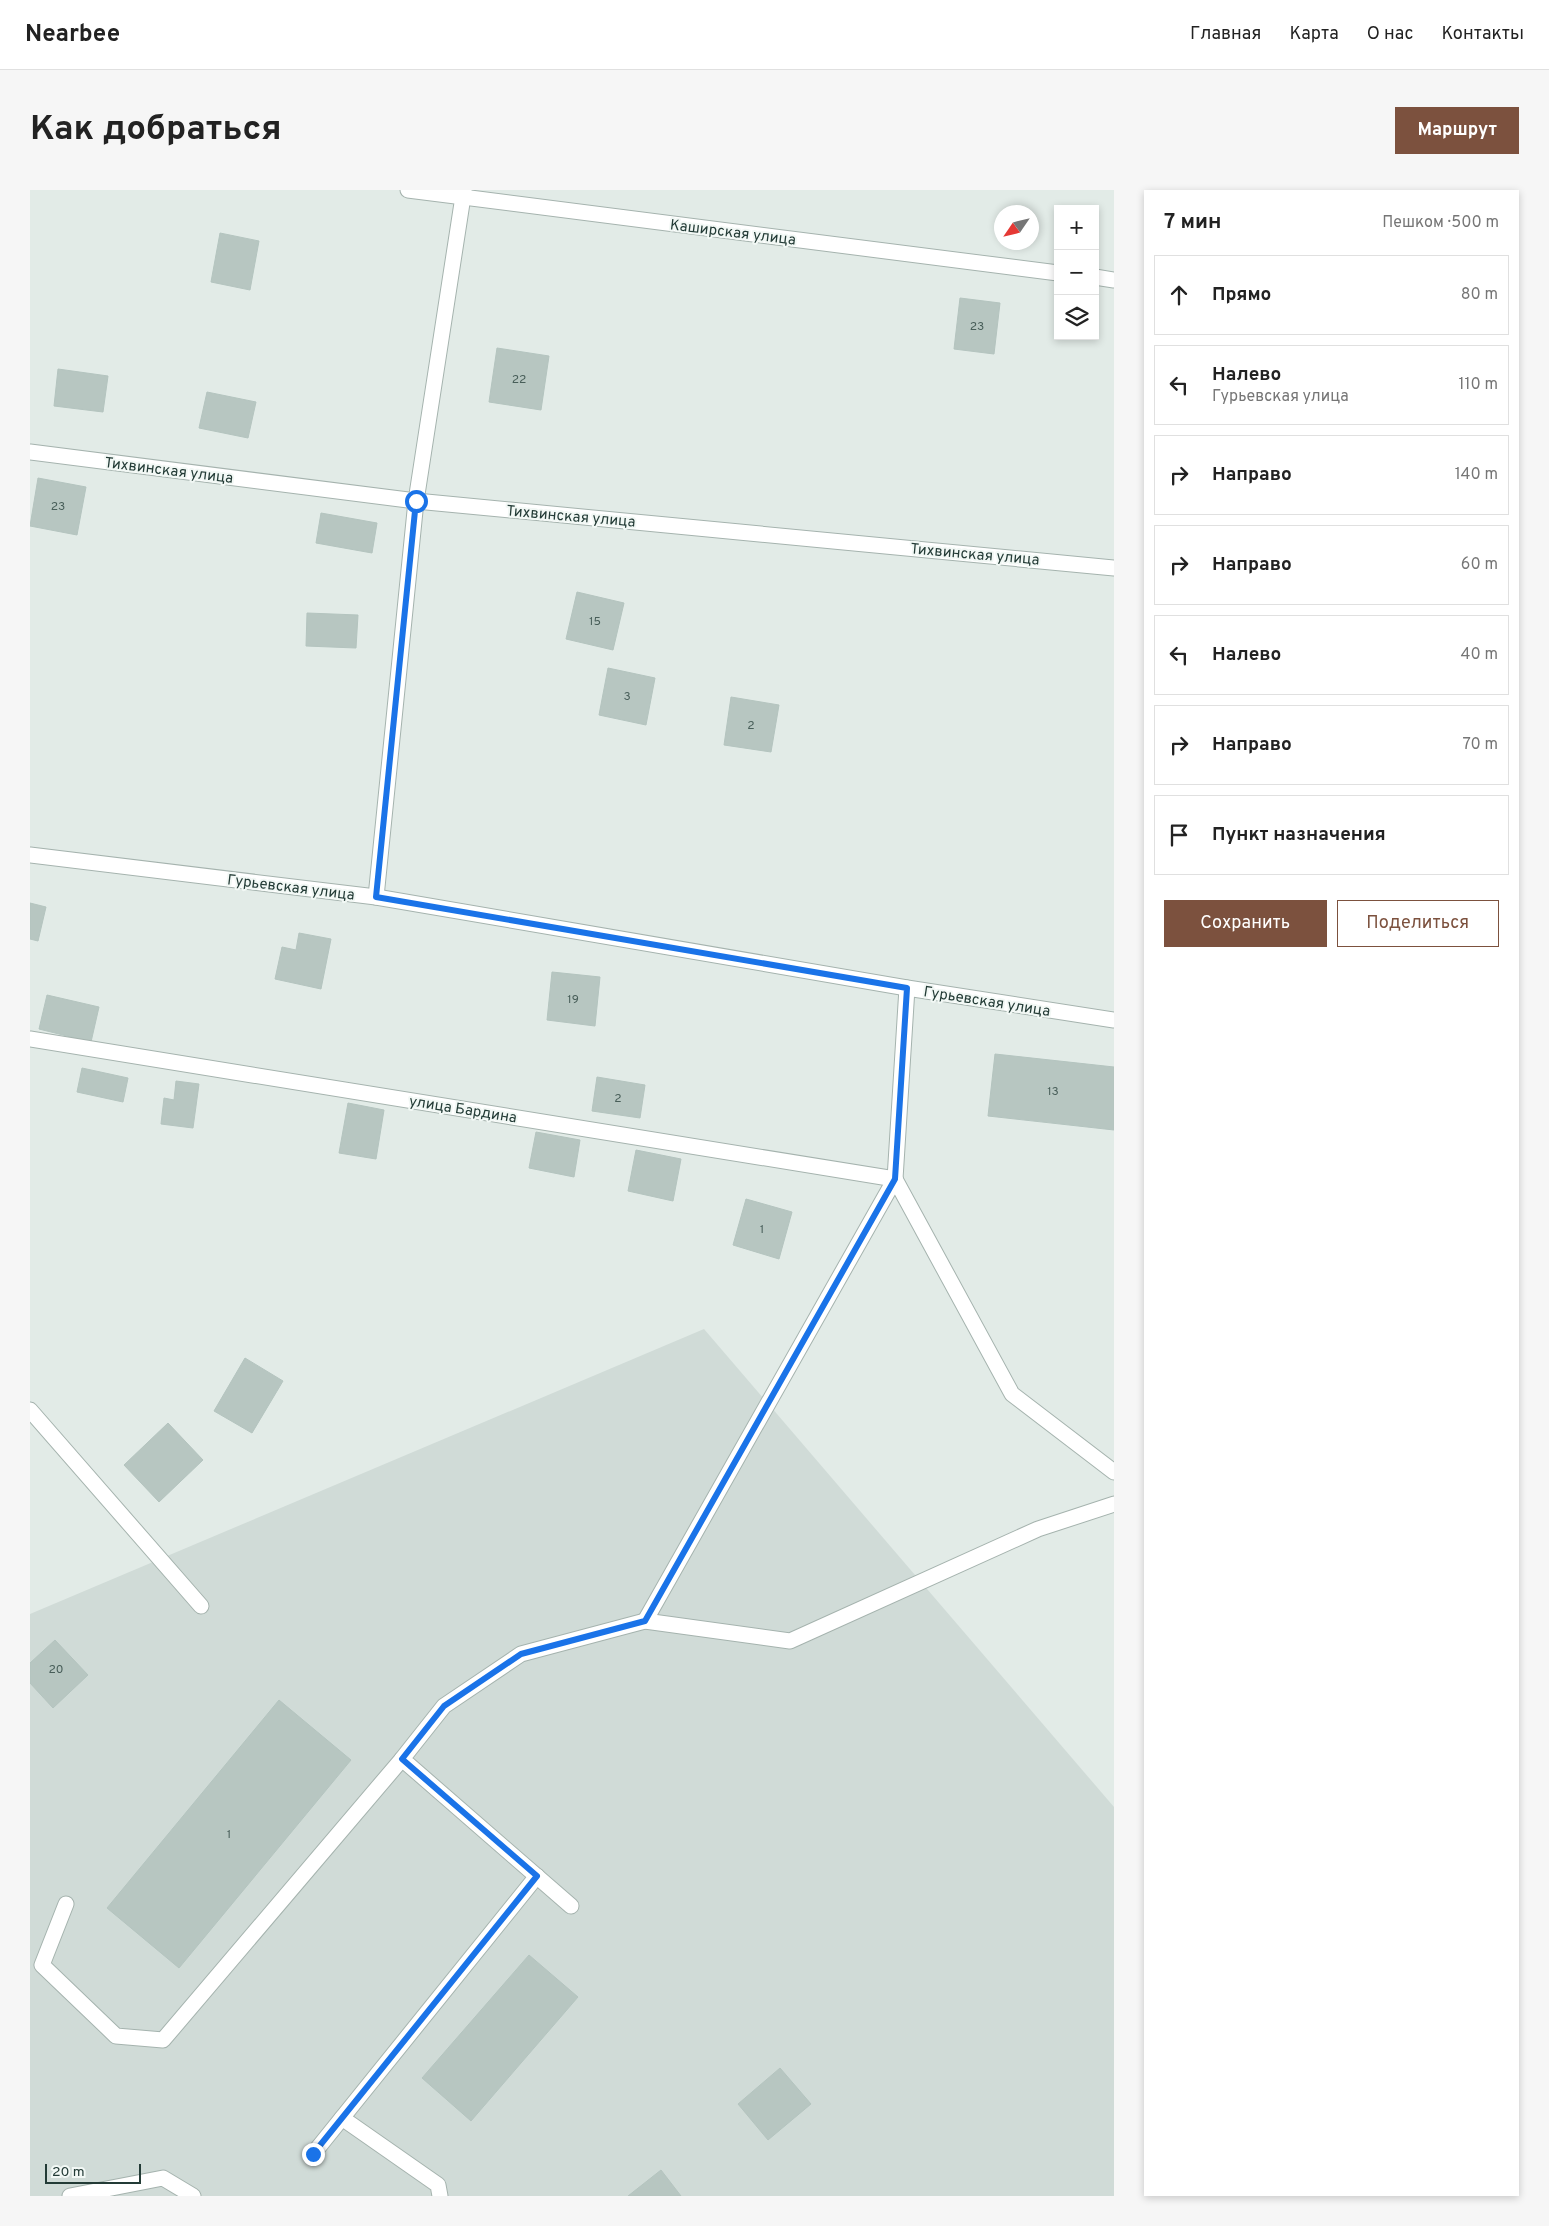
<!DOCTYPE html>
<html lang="ru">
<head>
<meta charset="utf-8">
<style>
	body { margin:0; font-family:Overpass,sans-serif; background:#f6f6f6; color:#222 }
	.controls { position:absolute; right:15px; top:15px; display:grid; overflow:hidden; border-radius:0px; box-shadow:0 2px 8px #0003 }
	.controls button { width:45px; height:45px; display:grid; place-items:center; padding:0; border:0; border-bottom:1px solid #e0e0e0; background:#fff; color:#222; font:25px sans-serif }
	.compass { position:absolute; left:964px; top:15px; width:45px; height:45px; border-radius:50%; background:#fff; box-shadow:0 2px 8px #0003; rotate:235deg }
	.scale { position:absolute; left:15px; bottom:12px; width:96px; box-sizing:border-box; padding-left:5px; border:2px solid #233b36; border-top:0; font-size:14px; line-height:18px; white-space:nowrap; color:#233b36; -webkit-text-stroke:4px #f2f8f5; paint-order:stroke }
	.stop { position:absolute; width:15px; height:15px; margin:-11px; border:4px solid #1a73e8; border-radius:50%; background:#fff }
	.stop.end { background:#1a73e8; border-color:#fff; box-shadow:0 1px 5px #0008 }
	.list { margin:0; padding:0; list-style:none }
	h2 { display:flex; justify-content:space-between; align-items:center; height:65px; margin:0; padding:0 20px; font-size:21px }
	h2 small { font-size:16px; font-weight:400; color:#767676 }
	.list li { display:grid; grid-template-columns:32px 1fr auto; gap:15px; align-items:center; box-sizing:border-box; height:80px; margin:0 10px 10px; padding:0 10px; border:1px solid #e0e0e0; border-radius:0px }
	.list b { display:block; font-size:19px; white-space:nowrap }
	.list p { margin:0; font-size:16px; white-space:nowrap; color:#767676 }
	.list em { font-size:16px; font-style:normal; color:#767676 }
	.actions { display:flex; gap:10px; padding:15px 20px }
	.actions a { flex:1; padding:11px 0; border:1px solid #7c513e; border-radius:0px; text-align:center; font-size:18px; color:#7c513e }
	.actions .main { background:#7c513e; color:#fff }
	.icon { flex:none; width:28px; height:28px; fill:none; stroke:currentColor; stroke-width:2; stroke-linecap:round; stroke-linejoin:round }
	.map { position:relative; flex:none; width:1084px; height:2006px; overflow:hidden; border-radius:0px }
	header { display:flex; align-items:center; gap:30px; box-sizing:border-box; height:70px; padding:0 25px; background:#fff; border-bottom:1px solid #e0e0e0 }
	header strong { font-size:24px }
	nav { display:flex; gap:28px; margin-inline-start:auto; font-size:18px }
	.intro { display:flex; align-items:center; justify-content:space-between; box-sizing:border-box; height:120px; padding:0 30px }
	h1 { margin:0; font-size:35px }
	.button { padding:12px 22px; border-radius:0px; background:#7c513e; color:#fff; font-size:18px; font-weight:700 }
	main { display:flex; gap:30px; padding:0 30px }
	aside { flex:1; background:#fff; border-radius:0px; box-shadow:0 2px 8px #0003 }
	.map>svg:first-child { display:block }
	.built { fill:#d0dbd7 }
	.building { fill:#b7c6c1; stroke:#b4c4bf }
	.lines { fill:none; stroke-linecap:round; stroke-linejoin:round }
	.minor-casing { stroke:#a5b3ae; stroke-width:17 }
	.minor { stroke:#fff; stroke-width:15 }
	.route { stroke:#1a73e8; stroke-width:6 }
	.labels { text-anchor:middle; stroke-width:4; stroke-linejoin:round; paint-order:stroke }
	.number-label { font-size:12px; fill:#485e59 }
	.street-label { font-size:15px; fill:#233b36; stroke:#f2f8f5 }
</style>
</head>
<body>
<header>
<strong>Nearbee</strong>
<nav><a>Главная</a><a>Карта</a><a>О нас</a><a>Контакты</a></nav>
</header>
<div class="intro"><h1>Как добраться</h1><a class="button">Маршрут</a></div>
<main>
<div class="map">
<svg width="1084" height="2006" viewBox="0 0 1084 2006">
	<rect width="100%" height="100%" fill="#e2ebe7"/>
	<polygon class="built" points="674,1139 1084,1617 1084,2006 0,2006 0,1424"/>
	<g class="building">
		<polygon points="190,43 229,51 220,100 181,92"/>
		<polygon points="930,108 970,113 964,164 924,159"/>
		<polygon points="467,158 519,166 511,220 459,212"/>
		<polygon points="28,179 78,186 73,222 24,216"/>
		<polygon points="177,202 226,212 218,248 169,238"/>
		<polygon points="8,288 56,297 47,345 0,336"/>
		<polygon points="291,323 347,333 342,363 286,353"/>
		<polygon points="547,402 594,413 583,460 536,449"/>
		<polygon points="277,423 328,425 326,458 276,456"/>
		<polygon points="578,478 625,488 616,535 569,525"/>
		<polygon points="701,507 749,515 741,562 694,555"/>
		<polygon points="0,713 16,717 8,751 0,749"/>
		<polygon points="269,743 301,749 291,799 245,789 252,757 266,760"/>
		<polygon points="522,782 570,787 565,836 517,830"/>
		<polygon points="17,805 69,817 61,852 9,839"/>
		<polygon points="965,864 1084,877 1084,940 958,926"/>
		<polygon points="52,878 98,888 93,912 47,902"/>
		<polygon points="567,887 615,895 610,928 562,921"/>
		<polygon points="146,891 169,894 163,938 131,934 134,908 144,910"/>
		<polygon points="318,913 354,920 346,969 309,963"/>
		<polygon points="506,942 550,950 544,987 499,978"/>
		<polygon points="606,960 651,969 643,1011 598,1001"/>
		<polygon points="716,1009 762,1022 749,1069 703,1055"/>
		<polygon points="215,1168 253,1191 222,1243 184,1221"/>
		<polygon points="138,1233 173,1270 129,1312 94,1275"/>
		<polygon points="25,1450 58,1485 23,1518 0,1493 0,1473"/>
		<polygon points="249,1510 321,1570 149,1778 77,1718"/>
		<polygon points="499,1765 548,1807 441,1931 392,1888"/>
		<polygon points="750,1878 781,1914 738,1950 708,1914"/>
		<polygon points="631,1980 651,2006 598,2006"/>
	</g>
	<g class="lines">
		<defs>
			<g id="minor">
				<polyline points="378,0 1028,83"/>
				<polyline points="1065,87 1084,90"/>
				<polyline points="0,262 386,311 1084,378"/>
				<polyline points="0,665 346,707 877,798 1084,830"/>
				<polyline points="346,707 386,311 434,0"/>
				<polyline points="0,849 865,989"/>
				<polyline points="865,989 982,1204 1084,1282"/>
				<polyline points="0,1220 171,1416"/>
				<polyline points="615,1431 865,989 877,798"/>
				<polyline points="36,1714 12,1775 86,1846 133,1850 372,1569"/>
				<polyline points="541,1716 372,1569 414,1516 491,1464 615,1431 760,1451 1008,1339 1084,1314"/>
				<polyline points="312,1928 408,1995 410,2006"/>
				<polyline points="283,1964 507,1686"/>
				<polyline points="40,2006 133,1988 163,2006"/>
			</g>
		</defs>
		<use href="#minor" class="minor-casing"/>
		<use href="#minor" class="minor"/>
	</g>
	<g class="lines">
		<polyline class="route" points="283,1964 507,1686 372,1569 414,1516 491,1464 615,1431 865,989 877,798 346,707 386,311"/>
	</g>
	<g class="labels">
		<g class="number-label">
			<text x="947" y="140">23</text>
			<text x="489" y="193">22</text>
			<text x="28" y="320">23</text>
			<text x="565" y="435">15</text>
			<text x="597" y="510">3</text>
			<text x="721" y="539">2</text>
			<text x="543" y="813">19</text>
			<text x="1023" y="905">13</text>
			<text x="588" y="912">2</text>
			<text x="732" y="1043">1</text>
			<text x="26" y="1483">20</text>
			<text x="199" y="1648">1</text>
		</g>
		<g class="street-label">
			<text transform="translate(703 42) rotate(7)" y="5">Каширская улица</text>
			<text transform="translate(139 280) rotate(7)" y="5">Тихвинская улица</text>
			<text transform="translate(541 326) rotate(5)" y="5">Тихвинская улица</text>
			<text transform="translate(945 364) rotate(5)" y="5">Тихвинская улица</text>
			<text transform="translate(261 697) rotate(7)" y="5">Гурьевская улица</text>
			<text transform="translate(957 811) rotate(9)" y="5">Гурьевская улица</text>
			<text transform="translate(433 919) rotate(9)" y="5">улица Бардина</text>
		</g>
	</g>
</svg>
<div class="controls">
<button>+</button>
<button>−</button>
<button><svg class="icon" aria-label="layers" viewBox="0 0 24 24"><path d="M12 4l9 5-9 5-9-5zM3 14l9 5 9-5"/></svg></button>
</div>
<svg class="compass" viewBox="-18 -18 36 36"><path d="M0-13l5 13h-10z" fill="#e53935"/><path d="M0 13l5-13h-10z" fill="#767676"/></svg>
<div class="scale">20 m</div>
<div class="stop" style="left:386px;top:311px"></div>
<div class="stop end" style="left:283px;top:1964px"></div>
</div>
<aside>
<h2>7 мин<small>Пешком · 500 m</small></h2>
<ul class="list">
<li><svg class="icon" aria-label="ahead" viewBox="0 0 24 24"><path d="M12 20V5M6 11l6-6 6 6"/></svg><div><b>Прямо</b></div><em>80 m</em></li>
<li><svg class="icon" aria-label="left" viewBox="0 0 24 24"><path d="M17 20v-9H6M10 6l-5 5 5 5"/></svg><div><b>Налево</b><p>Гурьевская улица</p></div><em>110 m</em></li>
<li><svg class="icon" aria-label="right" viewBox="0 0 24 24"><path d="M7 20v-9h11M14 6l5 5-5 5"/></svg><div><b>Направо</b></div><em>140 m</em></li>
<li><svg class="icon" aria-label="right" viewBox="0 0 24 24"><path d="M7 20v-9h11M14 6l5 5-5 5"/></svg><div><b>Направо</b></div><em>60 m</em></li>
<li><svg class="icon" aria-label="left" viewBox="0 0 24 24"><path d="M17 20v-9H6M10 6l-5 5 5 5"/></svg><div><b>Налево</b></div><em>40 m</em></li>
<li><svg class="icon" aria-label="right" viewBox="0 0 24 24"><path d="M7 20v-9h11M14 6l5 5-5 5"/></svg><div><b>Направо</b></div><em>70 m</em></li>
<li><svg class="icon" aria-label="arrive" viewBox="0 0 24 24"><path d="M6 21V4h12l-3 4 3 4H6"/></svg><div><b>Пункт назначения</b></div></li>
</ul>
<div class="actions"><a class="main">Сохранить</a><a>Поделиться</a></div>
</aside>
</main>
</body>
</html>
